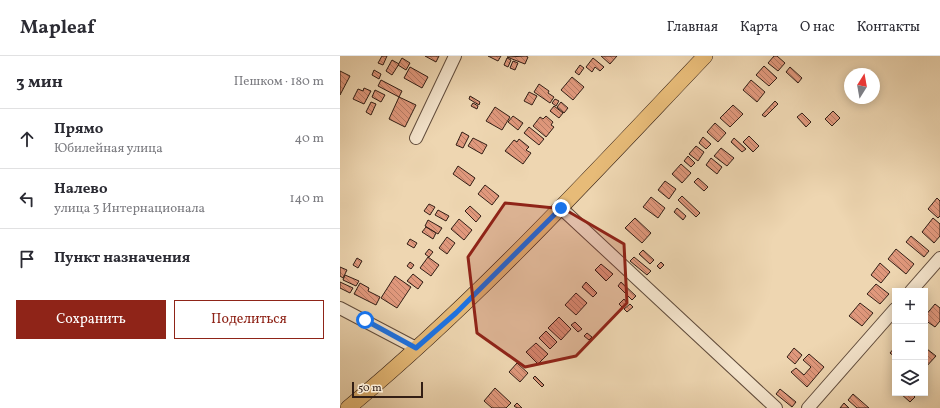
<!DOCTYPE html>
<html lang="ru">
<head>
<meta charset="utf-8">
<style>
	body { margin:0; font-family:Vollkorn,serif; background:#f7f7f7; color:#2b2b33 }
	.controls { position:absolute; right:12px; bottom:12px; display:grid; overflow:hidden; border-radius:0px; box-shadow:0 2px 10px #0003 }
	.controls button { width:36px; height:36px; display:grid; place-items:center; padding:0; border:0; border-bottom:1px solid #e1e1e2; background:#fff; color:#2b2b33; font:20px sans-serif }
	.compass { position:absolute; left:504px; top:12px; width:36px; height:36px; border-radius:50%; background:#fff; box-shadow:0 2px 10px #0003; rotate:11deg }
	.scale { position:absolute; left:12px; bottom:10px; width:71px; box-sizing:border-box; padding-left:4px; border:2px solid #321e15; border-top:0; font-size:11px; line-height:14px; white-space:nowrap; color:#321e15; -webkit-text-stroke:3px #f4e4cc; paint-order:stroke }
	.stop { position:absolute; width:12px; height:12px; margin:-9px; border:3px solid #1a73e8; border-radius:50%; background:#fff }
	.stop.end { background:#1a73e8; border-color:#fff; box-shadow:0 1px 4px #0008 }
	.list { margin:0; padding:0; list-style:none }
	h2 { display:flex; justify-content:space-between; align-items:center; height:52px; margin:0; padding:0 16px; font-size:17px }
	h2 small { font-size:13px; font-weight:400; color:#7c7c81 }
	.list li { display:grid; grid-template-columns:26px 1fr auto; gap:12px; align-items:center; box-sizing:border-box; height:60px; padding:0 16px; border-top:1px solid #e1e1e2 }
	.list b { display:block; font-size:15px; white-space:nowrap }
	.list p { margin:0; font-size:13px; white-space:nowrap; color:#7c7c81 }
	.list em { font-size:13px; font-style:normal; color:#7c7c81 }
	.actions { display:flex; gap:8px; padding:12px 16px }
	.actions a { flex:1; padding:9px 0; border:1px solid #8f2418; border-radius:0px; text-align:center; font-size:14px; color:#8f2418 }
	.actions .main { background:#8f2418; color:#fff }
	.icon { flex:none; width:22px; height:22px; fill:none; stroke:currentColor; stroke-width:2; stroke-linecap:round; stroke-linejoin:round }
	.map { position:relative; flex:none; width:600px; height:352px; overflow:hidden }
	header { display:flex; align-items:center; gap:24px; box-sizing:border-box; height:56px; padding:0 20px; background:#fff; border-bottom:1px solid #e1e1e2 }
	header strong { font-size:19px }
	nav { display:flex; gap:22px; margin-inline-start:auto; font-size:14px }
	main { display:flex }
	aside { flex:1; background:#fff }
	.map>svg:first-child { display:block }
	.building { fill:url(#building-back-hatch); stroke:#321e15 }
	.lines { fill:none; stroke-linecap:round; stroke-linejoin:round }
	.minor-casing { stroke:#614c3c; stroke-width:14 }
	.major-casing { stroke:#321e15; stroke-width:16 }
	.minor { stroke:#f4e4cc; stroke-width:12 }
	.major { stroke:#e7bb78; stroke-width:15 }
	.route { stroke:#1a73e8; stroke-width:5 }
	.marked { fill:#8f2418; fill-opacity:0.2; stroke:#8f2418; stroke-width:3; stroke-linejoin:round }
</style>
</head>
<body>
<header>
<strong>Mapleaf</strong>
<nav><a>Главная</a><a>Карта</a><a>О нас</a><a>Контакты</a></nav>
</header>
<main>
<aside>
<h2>3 мин<small>Пешком · 180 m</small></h2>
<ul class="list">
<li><svg class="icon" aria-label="ahead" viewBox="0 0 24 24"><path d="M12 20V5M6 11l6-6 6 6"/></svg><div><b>Прямо</b><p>Юбилейная улица</p></div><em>40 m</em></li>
<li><svg class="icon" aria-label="left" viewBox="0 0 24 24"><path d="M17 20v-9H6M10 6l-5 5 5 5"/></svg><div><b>Налево</b><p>улица 3 Интернационала</p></div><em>140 m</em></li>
<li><svg class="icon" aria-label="arrive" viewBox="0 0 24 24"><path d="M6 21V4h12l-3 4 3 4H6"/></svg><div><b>Пункт назначения</b></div></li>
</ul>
<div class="actions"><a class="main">Сохранить</a><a>Поделиться</a></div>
</aside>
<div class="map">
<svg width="600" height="352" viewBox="0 0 600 352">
	<defs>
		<pattern id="building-back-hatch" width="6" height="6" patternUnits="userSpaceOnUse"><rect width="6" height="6" fill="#e0987c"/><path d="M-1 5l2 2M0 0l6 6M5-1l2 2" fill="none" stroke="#b67b64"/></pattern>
	</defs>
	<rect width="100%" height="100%" fill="#eed6b1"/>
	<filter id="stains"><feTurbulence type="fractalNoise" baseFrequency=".005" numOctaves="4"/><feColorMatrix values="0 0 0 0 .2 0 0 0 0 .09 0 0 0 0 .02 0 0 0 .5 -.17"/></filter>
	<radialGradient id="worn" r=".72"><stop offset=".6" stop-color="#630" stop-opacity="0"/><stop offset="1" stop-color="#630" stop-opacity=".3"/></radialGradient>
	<g class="building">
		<polygon points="42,0 47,0 43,9 38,7"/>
		<polygon points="85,0 99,0 96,6"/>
		<polygon points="148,0 161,0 158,5"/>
		<polygon points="186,0 188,1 185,8 167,1"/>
		<polygon points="261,0 277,0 270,8"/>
		<polygon points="434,0 437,0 445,7 438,15 428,7"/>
		<polygon points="62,2 70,7 66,14 58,9"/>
		<polygon points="167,2 171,4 168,11 164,9"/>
		<polygon points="253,2 264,11 260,15 255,11 252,16 246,11"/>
		<polygon points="52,4 59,8 52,19 46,15"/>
		<polygon points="173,5 178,7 175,14 170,12"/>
		<polygon points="240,9 244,12 239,19 235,16"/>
		<polygon points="424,10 437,22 429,30 416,19"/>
		<polygon points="70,11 88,21 82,32 64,22"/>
		<polygon points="450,11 462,22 458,27 446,16"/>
		<polygon points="34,14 41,18 39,23 32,19"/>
		<polygon points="0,15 10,20 0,39"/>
		<polygon points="232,21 244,31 233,44 221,34"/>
		<polygon points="41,24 62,35 59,41 38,30"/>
		<polygon points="411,24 425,36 417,46 403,34"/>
		<polygon points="199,28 209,35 208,37 214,41 210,47 194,36"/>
		<polygon points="24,32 31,35 24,48 13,43 18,33 23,35"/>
		<polygon points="35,34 45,39 41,46 32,41"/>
		<polygon points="189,36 197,40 192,49 184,45"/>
		<polygon points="130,40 140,46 139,49 129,43"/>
		<polygon points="59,41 76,49 65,71 49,63"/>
		<polygon points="215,43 219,45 216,50 212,47"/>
		<polygon points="435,45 438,48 425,61 422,59"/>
		<polygon points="31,46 36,48 31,59 26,56"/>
		<polygon points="221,46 228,52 224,57 217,51"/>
		<polygon points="133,47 138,50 137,53 131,50"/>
		<polygon points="393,49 403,58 390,71 380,62"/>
		<polygon points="214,50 223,57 219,62 210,55"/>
		<polygon points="155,51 170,61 162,74 146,65"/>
		<polygon points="493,55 500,62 492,70 485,63"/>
		<polygon points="462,57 471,66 466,71 457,61"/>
		<polygon points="173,60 183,67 178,74 168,66"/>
		<polygon points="206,60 213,66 211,69 214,71 206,81 193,70 200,61 203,63"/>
		<polygon points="375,67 386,77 378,86 367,76"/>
		<polygon points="189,71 204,83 199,89 184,77"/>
		<polygon points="122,76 129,80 123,92 116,89"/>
		<polygon points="409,80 419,90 413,96 403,86"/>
		<polygon points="363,81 371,88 366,93 359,87"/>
		<polygon points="133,82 147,89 142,98 128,90"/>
		<polygon points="394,82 406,93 402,96 391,86"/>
		<polygon points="179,83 189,91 186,94 191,97 183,108 165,95 174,84 177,86"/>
		<polygon points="356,90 364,96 358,105 349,98"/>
		<polygon points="381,92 394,102 387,110 374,100"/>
		<polygon points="348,100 355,107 351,111 344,105"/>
		<polygon points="371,102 382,111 377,118 366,109"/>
		<polygon points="341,108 351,117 342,127 332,118"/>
		<polygon points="118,110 135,122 130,130 113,118"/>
		<polygon points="358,122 368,131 364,135 354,126"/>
		<polygon points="325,125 336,133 329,143 318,134"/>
		<polygon points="145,129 159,140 152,149 138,138"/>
		<polygon points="342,140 360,157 356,161 338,144"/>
		<polygon points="311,141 325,152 318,162 303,151"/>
		<polygon points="597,142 600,145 600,160 598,162 588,153"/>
		<polygon points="89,148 95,151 90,159 84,155"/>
		<polygon points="130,150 141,160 136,166 125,155"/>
		<polygon points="337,152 346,160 343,164 334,156"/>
		<polygon points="98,154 109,160 106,165 95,159"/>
		<polygon points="295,162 311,177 302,187 285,172"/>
		<polygon points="593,162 600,168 600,180 594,187 582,176"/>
		<polygon points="119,163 132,174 124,184 111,173"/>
		<polygon points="88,164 102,172 98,178 85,170"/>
		<polygon points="86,171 96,177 93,183 82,176"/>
		<polygon points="571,180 589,195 584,201 566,186"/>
		<polygon points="107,181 115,187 107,198 99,192"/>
		<polygon points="70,183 77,187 74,192 67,188"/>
		<polygon points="89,193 93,196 89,201 85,198"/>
		<polygon points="556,193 574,208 566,218 548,203"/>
		<polygon points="303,194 314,204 310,208 299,198"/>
		<polygon points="88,201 99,209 91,220 80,212"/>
		<polygon points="294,201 311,215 307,219 290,205"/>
		<polygon points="17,202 22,205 18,212 13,209"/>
		<polygon points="70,206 74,209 71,213 67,210"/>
		<polygon points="321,206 324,209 320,213 317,210"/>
		<polygon points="540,207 550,216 541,227 531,219"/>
		<polygon points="261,208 273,218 266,225 255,214"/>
		<polygon points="0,211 7,214 3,222 0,220"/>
		<polygon points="73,218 83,226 78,233 67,225"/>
		<polygon points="5,219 19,225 16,230 3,224"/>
		<polygon points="55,220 71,231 57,252 41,242"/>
		<polygon points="0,226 13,232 10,237 0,232"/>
		<polygon points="246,226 257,237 253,241 242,231"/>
		<polygon points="281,226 296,240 292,244 278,230"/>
		<polygon points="20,227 29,232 28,235 40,241 36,249 14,238"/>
		<polygon points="536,228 549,238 540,248 527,238"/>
		<polygon points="236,237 247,247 236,259 225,249"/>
		<polygon points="284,243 287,247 282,251 279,248"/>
		<polygon points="520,247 533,257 522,270 509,260"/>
		<polygon points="290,248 293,251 287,256 284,253"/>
		<polygon points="595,248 600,252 600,265 595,271 585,264 585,260"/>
		<polygon points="219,261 231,273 221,284 208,272"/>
		<polygon points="235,266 242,273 238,276 231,269"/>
		<polygon points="206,275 217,286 210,293 199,282"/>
		<polygon points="247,277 252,281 249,284 244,280"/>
		<polygon points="196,287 208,298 198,308 186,296"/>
		<polygon points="555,291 555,301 550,297"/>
		<polygon points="454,292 462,299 455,308 447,301"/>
		<polygon points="587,293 596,300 585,312 585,295"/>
		<polygon points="469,298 484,311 467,331 451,316 456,312 464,319 471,311 463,304"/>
		<polygon points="177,307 188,317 180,326 169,316"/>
		<polygon points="195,320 204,329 202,331 193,322"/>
		<polygon points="155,332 171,347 166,352 152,352 144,345"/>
		<polygon points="440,333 456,346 452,351 436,338"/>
		<polygon points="560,337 571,337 575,341 570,346"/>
		<polygon points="513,338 529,352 517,352 508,344"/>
		<polygon points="177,347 182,352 177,352 174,350"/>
		<polygon points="504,347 509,352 500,352"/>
	</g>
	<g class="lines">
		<defs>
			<g id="minor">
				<polyline points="76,82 115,0"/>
				<polyline points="221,152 436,352"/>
				<polyline points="571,235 600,202"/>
				<polyline points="0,252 76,292"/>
				<polyline points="468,352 555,253"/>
			</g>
			<path id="major" d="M 8,352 C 137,245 250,121 365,0"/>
		</defs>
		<use href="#minor" class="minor-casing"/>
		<use href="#major" class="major-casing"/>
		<use href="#minor" class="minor"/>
		<use href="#major" class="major"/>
	</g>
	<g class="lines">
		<polyline class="route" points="25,264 76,292 116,257 221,152"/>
	</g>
	<path class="marked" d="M 165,147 L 224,153 L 284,188 L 287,247 L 236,300 L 185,311 L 137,277 L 128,201 Z"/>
	<rect width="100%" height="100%" filter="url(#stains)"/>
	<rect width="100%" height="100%" fill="url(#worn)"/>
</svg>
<div class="controls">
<button>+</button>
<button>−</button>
<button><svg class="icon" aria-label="layers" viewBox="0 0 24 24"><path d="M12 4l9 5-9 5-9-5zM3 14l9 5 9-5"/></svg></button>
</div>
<svg class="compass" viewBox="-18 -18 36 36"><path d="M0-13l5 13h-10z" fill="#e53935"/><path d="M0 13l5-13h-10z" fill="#7c7c81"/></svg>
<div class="scale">50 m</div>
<div class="stop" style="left:25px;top:264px"></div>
<div class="stop end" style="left:221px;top:152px"></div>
</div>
</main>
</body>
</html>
